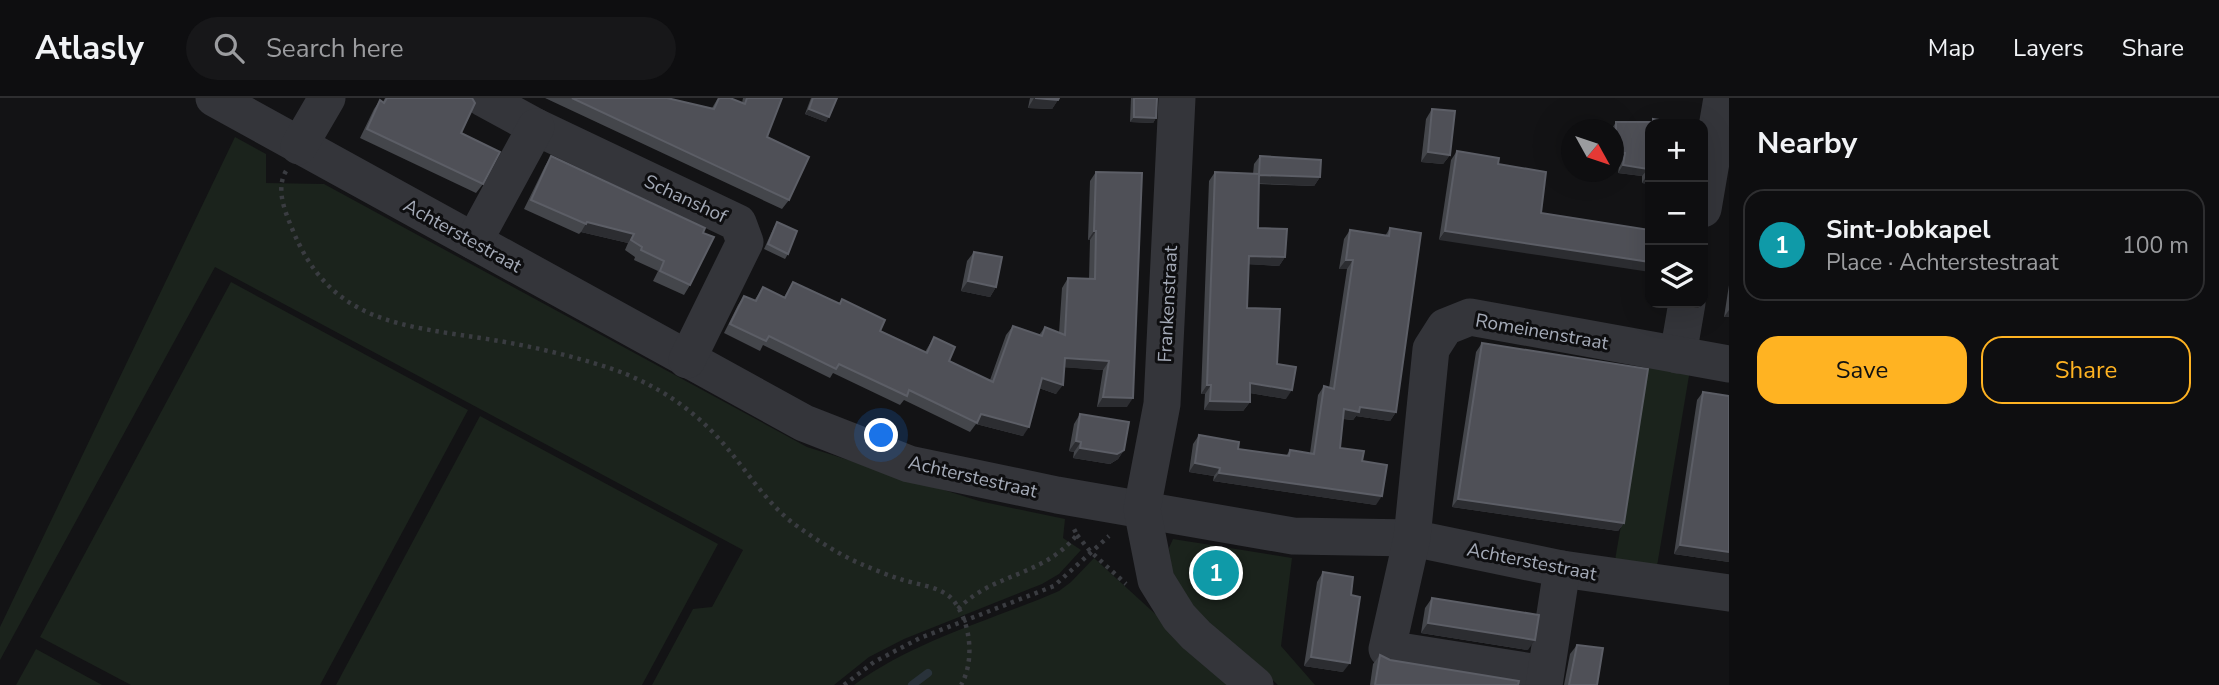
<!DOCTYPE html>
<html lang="en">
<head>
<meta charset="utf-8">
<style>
	body { margin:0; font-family:"Nunito Sans",sans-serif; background:#171719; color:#f1f3f6 }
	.controls { position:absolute; right:21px; top:21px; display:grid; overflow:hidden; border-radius:14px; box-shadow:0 7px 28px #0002 }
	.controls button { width:63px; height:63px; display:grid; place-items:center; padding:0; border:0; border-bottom:2px solid #2e2e30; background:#0e0e10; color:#f1f3f6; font:35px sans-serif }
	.compass { position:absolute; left:1561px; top:21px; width:63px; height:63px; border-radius:50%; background:#0e0e10; box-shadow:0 7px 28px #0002; rotate:130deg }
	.you { position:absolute; left:882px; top:338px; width:24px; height:24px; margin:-18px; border:5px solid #fff; border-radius:50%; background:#1a73e8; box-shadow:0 0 0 10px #1a73e833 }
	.badge { display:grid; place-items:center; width:46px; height:46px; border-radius:50%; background:#ffb322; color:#fff; font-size:23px; font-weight:700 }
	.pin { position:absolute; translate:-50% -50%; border:4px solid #fff; box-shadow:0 2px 7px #0006 }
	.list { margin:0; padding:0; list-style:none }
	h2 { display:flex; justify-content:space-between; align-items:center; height:91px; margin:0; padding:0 28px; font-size:30px }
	h2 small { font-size:23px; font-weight:400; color:#9b9c9f }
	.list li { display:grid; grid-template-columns:46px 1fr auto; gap:21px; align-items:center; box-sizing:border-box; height:112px; margin:0 14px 14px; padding:0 14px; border:2px solid #2e2e30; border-radius:21px }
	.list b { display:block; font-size:26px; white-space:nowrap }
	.list p { margin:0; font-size:23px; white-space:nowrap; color:#9b9c9f }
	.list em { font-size:23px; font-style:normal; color:#9b9c9f }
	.actions { display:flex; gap:14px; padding:21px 28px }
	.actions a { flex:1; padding:16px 0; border:2px solid #ffb322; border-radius:21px; text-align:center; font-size:24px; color:#ffb322 }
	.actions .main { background:#ffb322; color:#111 }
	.icon { flex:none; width:38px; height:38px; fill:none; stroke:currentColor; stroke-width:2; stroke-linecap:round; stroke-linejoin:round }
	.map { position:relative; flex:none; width:1729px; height:587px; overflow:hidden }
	header { display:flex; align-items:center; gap:42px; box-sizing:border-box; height:98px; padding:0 35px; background:#0e0e10; border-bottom:2px solid #2e2e30 }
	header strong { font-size:33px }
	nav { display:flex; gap:38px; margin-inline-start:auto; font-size:24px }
	.search { width:490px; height:63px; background:#171719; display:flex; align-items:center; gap:18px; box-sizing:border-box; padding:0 24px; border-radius:38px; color:#9b9c9f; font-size:26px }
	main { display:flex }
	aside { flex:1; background:#0e0e10 }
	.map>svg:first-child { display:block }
	.green { fill:#1b231c }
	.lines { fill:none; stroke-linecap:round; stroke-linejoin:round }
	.stream { stroke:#29323a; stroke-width:8 }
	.path { stroke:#3a3c41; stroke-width:4.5; stroke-dasharray:3.5 5; stroke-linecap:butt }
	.minor { stroke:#34353a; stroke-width:37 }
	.wall { fill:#44464b }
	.shaded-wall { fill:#2c2d31 }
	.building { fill:#4f5057; stroke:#5c5e66; stroke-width:2 }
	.labels { text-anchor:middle; stroke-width:6; stroke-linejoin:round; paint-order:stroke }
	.street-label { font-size:19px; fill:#a4aab7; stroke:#0e0e10 }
</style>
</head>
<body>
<header>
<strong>Atlasly</strong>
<div class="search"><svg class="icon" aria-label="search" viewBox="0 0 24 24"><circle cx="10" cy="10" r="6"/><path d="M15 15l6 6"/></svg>Search here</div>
<nav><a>Map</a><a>Layers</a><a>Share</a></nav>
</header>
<main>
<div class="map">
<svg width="1729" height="587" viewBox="0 0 1729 587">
	<rect width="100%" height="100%" fill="#131315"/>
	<g class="green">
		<polygon points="235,39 266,56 266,85 324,86 807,349 979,403 1065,421 1063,440 1081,452 1059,476 1042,486 904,541 869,559 834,587 652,587 693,511 712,509 743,452 215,169 0,562 0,529"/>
		<polygon points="231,184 468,312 320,587 131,587 40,539"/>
		<polygon points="1651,253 1692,260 1656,474 1614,468"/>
		<polygon points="480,318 718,446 642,587 336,587"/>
		<polygon points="1173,441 1292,460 1281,548 1315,587 1278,587 1184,503 1172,475 1169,450"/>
		<path d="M 1094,460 L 1233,587 L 854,587 C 915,542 990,523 1059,493 L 1071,484 Z"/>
		<polygon points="36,551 102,587 16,587"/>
	</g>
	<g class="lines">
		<polyline class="stream" points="912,587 928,575"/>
		<g class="path">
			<path d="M 286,73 C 276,90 284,111 291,128 C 330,227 402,227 493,242 C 532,248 590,262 626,276 C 666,293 699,316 727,350 C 749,376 769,408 797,428 C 817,442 838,456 861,466 C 873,471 887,477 900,481 C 917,487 941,488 953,502 C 971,524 975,563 961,587"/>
			<polyline points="1077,437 1090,453 1126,486"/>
			<path d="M 958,511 C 994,474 1041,480 1077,437 L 1074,431"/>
			<polyline points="844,587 874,564 920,540 1054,488 1109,438"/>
		</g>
		<g class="minor">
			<polyline points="214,0 804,325 909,366 1057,397 1293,438 1412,440 1562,471 1729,495"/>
			<polyline points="483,0 536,29 738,125 745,144 687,262"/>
			<polyline points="1177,0 1162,306 1142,411 1156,482 1179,519 1196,537 1255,587"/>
			<polyline points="299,48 327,0"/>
			<polyline points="1703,111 1722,0"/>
			<polyline points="474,143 536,29"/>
			<polyline points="1678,257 1687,205"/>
			<polyline points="1545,576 1387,551 1412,440 1431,251 1445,229 1470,219 1729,266"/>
			<polyline points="1544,587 1562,471"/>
		</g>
	</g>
	<g class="wall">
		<polygon points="385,0 472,0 461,35 483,86 476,95 360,40 374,11 380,2 383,4"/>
		<polygon points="545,0 667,0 712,10 718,0 730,0 742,5 743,0 782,0 767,39 789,102 782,111"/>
		<polygon points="811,0 837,0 826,24 805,16"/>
		<polygon points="1030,0 1059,0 1052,11 1028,10"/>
		<polygon points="1131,0 1157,0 1156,20 1153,25 1130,24"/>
		<polygon points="1432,11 1450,57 1443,66 1421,64 1426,21"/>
		<polygon points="1653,21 1680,25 1650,26 1650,86 1642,85 1642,78 1618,75 1620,62 1614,62 1614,32 1611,32 1616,24 1651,24"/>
		<polygon points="1457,53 1499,60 1439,142 1451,62"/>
		<polygon points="551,58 703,135 690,187 684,197 653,183 658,173 634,162 635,159 625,152 628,145 581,134 579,136 524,111 545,68"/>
		<polygon points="1260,58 1320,79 1314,88 1259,86 1258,130 1285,159 1279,168 1248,166 1247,210 1277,266 1286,301 1250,295 1250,304 1243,313 1204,312 1205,296 1201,296 1209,83 1215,74 1253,76 1254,66"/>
		<polygon points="1096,74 1127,309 1097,309 1103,272 1064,269 1056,296 1039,290 1023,338 976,326 970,334 904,302 900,307 833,275 830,280 763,247 760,253 724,235 738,207 744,198 754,203 763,189 784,199 793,184 839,205 842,201 880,233 925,254 934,239 949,263 990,282 1006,237 1013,228 1039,237 1045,229 1059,235 1062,190 1068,180 1089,181 1090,142 1088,142 1090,83"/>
		<polygon points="777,124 788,156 785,161 764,151 774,129"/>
		<polygon points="1390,130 1396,314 1390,323 1356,318 1353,322 1343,321 1340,350 1362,363 1376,407 1213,383 1214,378 1189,374 1193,346 1199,337 1238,351 1286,358 1290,352 1310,355 1318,297 1324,288 1329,290 1347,171 1339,171 1344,141 1350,132 1385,138"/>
		<polygon points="974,154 996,189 990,199 961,193 967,163"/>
		<polygon points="1729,187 1729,219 1724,219"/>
		<polygon points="1482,245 1624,425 1618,433 1452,409 1476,254"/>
		<polygon points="1703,294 1729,464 1674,456 1697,302"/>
		<polygon points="1080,316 1124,352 1118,361 1110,366 1073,360 1074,354 1069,353 1074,326"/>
		<polygon points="1323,474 1351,497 1343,574 1304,568 1317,484"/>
		<polygon points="1432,500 1528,552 1421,535 1425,510"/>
		<polygon points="1577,547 1597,587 1564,587 1570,556"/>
		<polygon points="1380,557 1390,562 1518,587 1370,587 1373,566"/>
	</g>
	<g class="shaded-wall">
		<polygon points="1034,0 1058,2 1052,11 1028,10"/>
		<polygon points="809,11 829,19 826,24 805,16"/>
		<polygon points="1134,19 1156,20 1153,25 1130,24"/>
		<polygon points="1428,54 1450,57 1443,66 1421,64"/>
		<polygon points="1614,55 1625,55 1620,62 1614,62"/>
		<polygon points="1623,67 1648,71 1642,78 1618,75"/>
		<polygon points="1259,77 1320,79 1314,88 1253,85"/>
		<polygon points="1647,77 1650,77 1650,86 1642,85"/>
		<polygon points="587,124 634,136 628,145 581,134"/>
		<polygon points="1094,133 1096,133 1090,142 1088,142"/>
		<polygon points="1445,133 1650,164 1650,174 1439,142"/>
		<polygon points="1249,158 1285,159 1279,168 1243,166"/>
		<polygon points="1346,162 1353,162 1347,171 1339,171"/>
		<polygon points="968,183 996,189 990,199 961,193"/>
		<polygon points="1729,212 1729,219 1724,219"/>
		<polygon points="1065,260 1109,263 1103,272 1059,269"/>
		<polygon points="1042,280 1063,287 1056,296 1036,289"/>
		<polygon points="1250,285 1292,292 1286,301 1244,294"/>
		<polygon points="1207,287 1211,287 1205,296 1201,296"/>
		<polygon points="1103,299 1133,300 1127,309 1097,309"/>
		<polygon points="1210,303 1250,304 1243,313 1204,312"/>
		<polygon points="1360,309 1396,314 1390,323 1356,318 1353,322 1338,320 1344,311"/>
		<polygon points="981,316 1029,329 1023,338 976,326"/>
		<polygon points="1076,343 1081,344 1074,354 1069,353"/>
		<polygon points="1080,350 1124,352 1118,361 1110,366 1073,360"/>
		<polygon points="1195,365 1220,370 1214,378 1189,374"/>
		<polygon points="1219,375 1382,398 1376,407 1213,383"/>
		<polygon points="1458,401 1624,425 1618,433 1452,409"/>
		<polygon points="1680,447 1729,454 1729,464 1674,456"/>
		<polygon points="1428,525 1535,542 1528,552 1421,535"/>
		<polygon points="1311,559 1350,565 1343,574 1304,568"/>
	</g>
	<g class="building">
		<polygon points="387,0 472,0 475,5 461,35 500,54 483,86 367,31 380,2 384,5"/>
		<polygon points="572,0 667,0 714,11 719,0 730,0 745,6 747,0 782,0 767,39 809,59 789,102"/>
		<polygon points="813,0 837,0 829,19 809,11"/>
		<polygon points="1035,0 1059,0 1058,2"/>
		<polygon points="1134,0 1157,0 1156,20 1134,19"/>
		<polygon points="1432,11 1455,13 1450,57 1428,54"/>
		<polygon points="1653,21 1680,25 1680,26 1650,26 1650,77 1647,77 1648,71 1623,67 1625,55 1614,55 1614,34 1616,34 1616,24 1653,24"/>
		<polygon points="1457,53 1499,60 1498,66 1546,74 1541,115 1650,132 1650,164 1445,133"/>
		<polygon points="551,58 705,130 703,135 714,139 690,187 660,173 664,163 641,152 642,149 631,142 634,136 587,124 586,126 531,102"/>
		<polygon points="1260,58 1321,62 1320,79 1259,77 1258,130 1287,131 1285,159 1249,158 1247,210 1280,211 1277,266 1296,269 1292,292 1250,285 1250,304 1210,303 1211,287 1207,287 1215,74 1259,76"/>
		<polygon points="1096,74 1142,75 1133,300 1103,299 1109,263 1065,260 1063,287 1042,280 1029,329 981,316 977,325 909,292 907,298 839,266 836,271 769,238 766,243 730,226 744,198 756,203 763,189 785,200 793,184 840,206 842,201 885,222 880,233 927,255 934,239 955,249 949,263 993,284 1013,228 1042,238 1045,229 1065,237 1068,180 1095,181 1096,133 1094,133"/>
		<polygon points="777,124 797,133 788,156 768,146"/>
		<polygon points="1390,130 1421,135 1396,314 1360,309 1359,314 1344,311 1340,350 1364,353 1362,363 1387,367 1382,398 1219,375 1220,370 1195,365 1199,337 1239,344 1238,351 1289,358 1290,352 1314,356 1324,288 1334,291 1353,162 1346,162 1350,132 1389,138"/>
		<polygon points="974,154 1002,159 996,189 968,183"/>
		<polygon points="1482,245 1648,271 1624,425 1458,401"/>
		<polygon points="1703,294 1729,298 1729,454 1680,447"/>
		<polygon points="1080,316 1129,324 1124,352 1117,356 1080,350 1081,344 1076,343"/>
		<polygon points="1323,474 1353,479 1351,497 1360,499 1350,565 1311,559"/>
		<polygon points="1432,500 1539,517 1535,542 1428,525"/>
		<polygon points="1577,547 1603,550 1597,587 1569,587"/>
		<polygon points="1380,557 1390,562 1519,583 1518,587 1375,587"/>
	</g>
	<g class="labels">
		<g class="street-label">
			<text transform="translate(686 100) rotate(25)" y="7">Schanshof</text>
			<text transform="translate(463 137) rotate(29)" y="7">Achterstestraat</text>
			<text transform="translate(1167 206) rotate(-87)" y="7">Frankenstraat</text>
			<text transform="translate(1542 233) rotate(10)" y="7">Romeinenstraat</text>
			<text transform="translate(973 378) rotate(13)" y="7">Achterstestraat</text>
			<text transform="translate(1532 463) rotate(11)" y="7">Achterstestraat</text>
		</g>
	</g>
</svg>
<div class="controls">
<button>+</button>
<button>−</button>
<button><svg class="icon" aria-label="layers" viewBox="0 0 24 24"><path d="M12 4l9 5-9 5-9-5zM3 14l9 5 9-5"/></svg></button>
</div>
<svg class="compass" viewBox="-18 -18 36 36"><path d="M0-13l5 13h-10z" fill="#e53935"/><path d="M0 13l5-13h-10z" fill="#9b9c9f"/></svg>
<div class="you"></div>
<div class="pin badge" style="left:1216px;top:475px;background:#0f9aa8">1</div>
</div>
<aside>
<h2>Nearby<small></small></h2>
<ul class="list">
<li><span class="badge" style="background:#0f9aa8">1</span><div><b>Sint-Jobkapel</b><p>Place · Achterstestraat</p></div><em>100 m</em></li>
</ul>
<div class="actions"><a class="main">Save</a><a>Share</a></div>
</aside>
</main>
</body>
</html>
